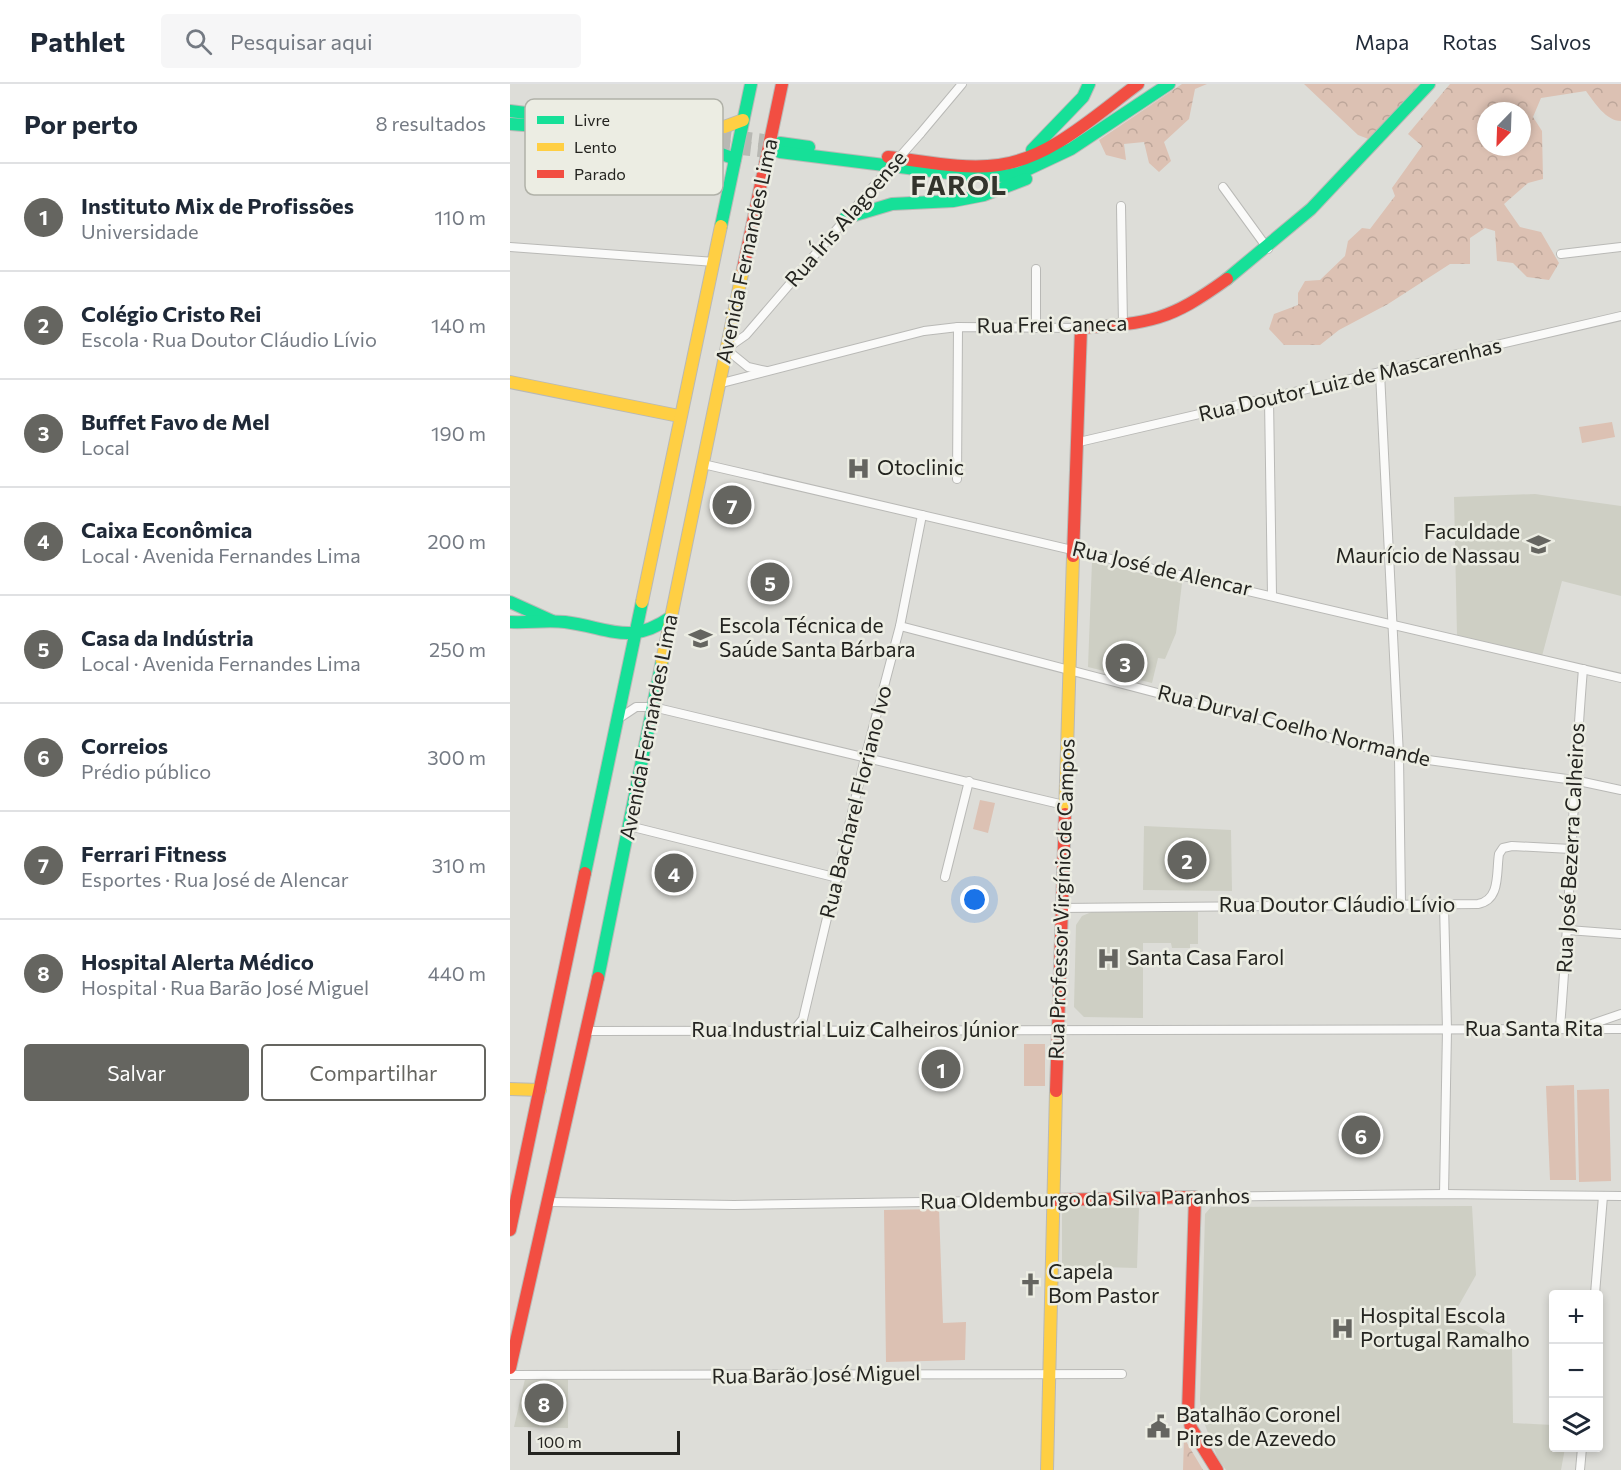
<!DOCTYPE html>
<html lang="pt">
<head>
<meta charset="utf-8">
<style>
	body { margin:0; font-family:Commissioner,sans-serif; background:#f6f6f7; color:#1f2937 }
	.controls { position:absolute; right:18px; bottom:18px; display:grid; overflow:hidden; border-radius:6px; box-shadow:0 3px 9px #0003 }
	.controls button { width:54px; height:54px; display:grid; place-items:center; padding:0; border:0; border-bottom:2px solid #e0e1e3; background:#fff; color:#1f2937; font:30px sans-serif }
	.compass { position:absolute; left:967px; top:18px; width:54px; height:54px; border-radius:50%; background:#fff; box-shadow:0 3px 9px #0003; rotate:203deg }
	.scale { position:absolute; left:18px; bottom:15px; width:152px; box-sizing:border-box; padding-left:6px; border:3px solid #242420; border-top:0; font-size:16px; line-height:21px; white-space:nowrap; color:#242420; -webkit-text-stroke:4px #ecede3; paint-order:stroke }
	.you { position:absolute; left:465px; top:816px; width:21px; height:21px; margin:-15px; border:4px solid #fff; border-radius:50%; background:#1a73e8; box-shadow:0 0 0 9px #1a73e833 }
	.badge { display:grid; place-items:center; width:39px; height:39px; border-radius:50%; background:#656560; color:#fff; font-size:20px; font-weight:700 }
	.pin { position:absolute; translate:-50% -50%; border:3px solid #fff; box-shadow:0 2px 6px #0006 }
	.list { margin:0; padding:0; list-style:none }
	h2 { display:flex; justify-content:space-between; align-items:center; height:78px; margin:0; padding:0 24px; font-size:26px }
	h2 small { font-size:20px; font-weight:400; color:#747a83 }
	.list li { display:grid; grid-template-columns:39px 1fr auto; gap:18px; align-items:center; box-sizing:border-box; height:108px; padding:0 24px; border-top:2px solid #e0e1e3 }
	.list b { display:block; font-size:22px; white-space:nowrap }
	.list p { margin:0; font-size:20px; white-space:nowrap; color:#747a83 }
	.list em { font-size:20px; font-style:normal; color:#747a83 }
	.actions { display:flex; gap:12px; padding:18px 24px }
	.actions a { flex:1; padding:14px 0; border:2px solid #656560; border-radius:6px; text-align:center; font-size:21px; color:#656560 }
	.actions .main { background:#656560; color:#fff }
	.icon { flex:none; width:33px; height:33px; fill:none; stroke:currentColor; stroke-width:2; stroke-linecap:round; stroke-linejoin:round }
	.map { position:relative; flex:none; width:1111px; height:1386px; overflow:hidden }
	header { display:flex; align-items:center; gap:36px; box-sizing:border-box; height:84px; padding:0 30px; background:#fff; border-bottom:2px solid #e0e1e3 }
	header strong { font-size:28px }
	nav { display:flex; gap:33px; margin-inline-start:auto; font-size:21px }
	.search { width:420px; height:54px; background:#f6f6f7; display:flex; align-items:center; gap:15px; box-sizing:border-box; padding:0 21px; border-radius:6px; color:#747a83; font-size:22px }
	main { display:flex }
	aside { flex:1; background:#fff }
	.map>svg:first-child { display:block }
	.built { fill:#cecfc4 }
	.grass { fill:#dcc1b3 }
	.forest { fill:url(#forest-crowns); fill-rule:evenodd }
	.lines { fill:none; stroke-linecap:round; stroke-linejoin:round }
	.primary-tunnel { stroke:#b8b8b3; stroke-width:14; stroke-dasharray:14 7; stroke-linecap:butt }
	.street-casing { stroke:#b9b9b6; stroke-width:10 }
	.fast-casing { stroke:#b9b9b6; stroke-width:14 }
	.slow-casing { stroke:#b9b9b6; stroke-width:14 }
	.jam-casing { stroke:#b9b9b6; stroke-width:14 }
	.street { stroke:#fafaf9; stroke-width:8 }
	.fast { stroke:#16e098; stroke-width:12 }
	.slow { stroke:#ffcf43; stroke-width:12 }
	.jam { stroke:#f24e42; stroke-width:12 }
	.street-bridge-casing { stroke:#b9b9b6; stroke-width:10; stroke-linecap:butt }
	.street-bridge { stroke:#fafaf9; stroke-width:8 }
	.labels { text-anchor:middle; stroke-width:5; stroke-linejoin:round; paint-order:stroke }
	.street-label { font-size:21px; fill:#242420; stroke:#ecede3 }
	.poi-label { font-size:21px; fill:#242420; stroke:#ecede3; text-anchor:start }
	.district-label { font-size:27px; font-weight:bold; letter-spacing:1.5px; fill:#33342c; stroke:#ecede3 }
	.key { fill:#ecede3; stroke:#b0b1a8; stroke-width:1.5 }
	.key-label { font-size:16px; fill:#242420 }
</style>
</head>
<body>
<header>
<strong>Pathlet</strong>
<div class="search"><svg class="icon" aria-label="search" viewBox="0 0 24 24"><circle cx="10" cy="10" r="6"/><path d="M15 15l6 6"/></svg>Pesquisar aqui</div>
<nav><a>Mapa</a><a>Rotas</a><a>Salvos</a></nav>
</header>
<main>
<aside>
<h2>Por perto<small>8 resultados</small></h2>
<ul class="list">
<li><span class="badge">1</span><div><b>Instituto Mix de Profissões</b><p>Universidade</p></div><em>110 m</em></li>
<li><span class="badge">2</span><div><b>Colégio Cristo Rei</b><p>Escola · Rua Doutor Cláudio Lívio</p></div><em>140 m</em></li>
<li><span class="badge">3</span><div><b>Buffet Favo de Mel</b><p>Local</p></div><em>190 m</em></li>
<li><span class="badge">4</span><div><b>Caixa Econômica</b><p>Local · Avenida Fernandes Lima</p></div><em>200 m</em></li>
<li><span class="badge">5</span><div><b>Casa da Indústria</b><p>Local · Avenida Fernandes Lima</p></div><em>250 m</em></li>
<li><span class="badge">6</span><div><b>Correios</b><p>Prédio público</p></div><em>300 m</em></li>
<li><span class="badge">7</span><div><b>Ferrari Fitness</b><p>Esportes · Rua José de Alencar</p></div><em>310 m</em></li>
<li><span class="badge">8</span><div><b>Hospital Alerta Médico</b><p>Hospital · Rua Barão José Miguel</p></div><em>440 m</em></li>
</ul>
<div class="actions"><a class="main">Salvar</a><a>Compartilhar</a></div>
</aside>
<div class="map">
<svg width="1111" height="1386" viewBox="0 0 1111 1386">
	<defs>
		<pattern id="forest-crowns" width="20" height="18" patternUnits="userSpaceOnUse" patternTransform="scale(1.5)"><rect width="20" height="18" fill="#dcc1b3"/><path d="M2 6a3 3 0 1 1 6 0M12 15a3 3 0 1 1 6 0" fill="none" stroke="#bda69a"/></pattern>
	</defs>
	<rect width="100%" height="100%" fill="#ddddd8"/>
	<g class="built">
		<polygon points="1025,410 1111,422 1111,512 1052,497 1032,572 947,551 944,413"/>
		<polygon points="582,478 672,499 666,549 655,575 648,574 642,599 578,583"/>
		<polygon points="634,742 721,746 722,807 633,806"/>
		<polygon points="584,827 688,828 688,860 680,860 680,864 662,864 661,859 633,859 633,934 574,933 564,923 566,841 572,832"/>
		<polygon points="962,1122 966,1191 945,1228 1002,1263 1003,1339 1043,1341 1044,1364 1055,1364 1051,1386 716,1386 708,1375 695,1341 690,1316 695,1130 701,1123"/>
		<polygon points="552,1123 629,1124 627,1184 552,1182"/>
		<polygon points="15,1295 58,1295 58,1344 4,1343"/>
	</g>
	<g class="grass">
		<polygon points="1102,338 1105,353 1072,359 1069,343"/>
		<polygon points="470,716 485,719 478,749 463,745"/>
		<rect x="514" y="960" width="21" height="42"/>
		<polygon points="1064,1001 1066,1096 1040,1096 1036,1002"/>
		<polygon points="1099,1005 1101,1097 1069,1098 1067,1006"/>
		<polygon points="429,1125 433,1239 456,1238 455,1276 376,1278 374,1126"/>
	</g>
	<g class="forest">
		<polygon points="672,0 697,0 685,5 679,35 654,58 661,77 649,88 639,79 634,58 614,60 616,76 596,71 589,56"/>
		<polygon points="794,0 910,0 861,56 848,51"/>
		<path d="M 940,0 L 1111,0 L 1111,37 C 1096,37 1084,18 1076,7 L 1031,14 L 1023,33 L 1032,47 L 1033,95 L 1018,99 L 994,120 L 1010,143 L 1031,148 L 1049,179 L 1039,196 L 1017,193 L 1003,179 L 987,177 L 985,147 L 975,144 L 960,154 L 960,180 L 940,180 L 878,220 L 829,246 L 810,261 L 774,261 L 759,245 L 764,230 L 788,221 L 788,209 L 795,197 L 810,196 L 835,172 L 838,157 L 852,144 L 860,145 L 885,112 L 882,104 L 912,62 L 898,50 ZM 976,27 L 1012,27 L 1012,63 L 976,63 Z"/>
		<polygon points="674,1354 693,1386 673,1386"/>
	</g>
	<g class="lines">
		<g class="primary-tunnel">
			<polyline points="207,51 270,59"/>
			<polyline points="206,61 266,68"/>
		</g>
		<defs>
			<g id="street">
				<polyline points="410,50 452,0"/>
				<polyline points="713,103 758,165"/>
				<polyline points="611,122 613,241"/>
				<polyline points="0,163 205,178"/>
				<polyline points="1051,170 1111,163"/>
				<polyline points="526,244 526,185"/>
				<polyline points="256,287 238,283 216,265 236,251 363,103"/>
				<polyline points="870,289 889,672 891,819"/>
				<polyline points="208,300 414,247 448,243 571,244"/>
				<polyline points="759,315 762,511"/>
				<polyline points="569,358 1111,232"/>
				<path d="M 193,380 C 499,451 805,523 1111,594"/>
				<polyline points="447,395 448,243"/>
				<polyline points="390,542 889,672 1064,696 1111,706"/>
				<polyline points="108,635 126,623 143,623 554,721"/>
				<polyline points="119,742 328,794"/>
				<polyline points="435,793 459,697"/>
				<polyline points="934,820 937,946 934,1110"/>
				<path d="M 551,824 L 968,820 C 991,816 986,788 989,770 L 993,764 L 1002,762 L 1061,765"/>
				<polyline points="1058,846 1111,850"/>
				<polyline points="1076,942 1111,930"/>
				<path d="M 1050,943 C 1060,824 1063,704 1073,585"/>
				<polyline points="77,947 1111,945"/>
				<polyline points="283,947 293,935 355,674 390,542 412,431"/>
				<polyline points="685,1113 934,1110 1111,1112"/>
				<polyline points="39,1118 224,1121 542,1116"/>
				<polyline points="1085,1210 1093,1112"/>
				<polyline points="0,1291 612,1290"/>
				<polyline points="1070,1386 1072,1364"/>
			</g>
			<g id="fast">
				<polyline points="0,27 40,32"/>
				<polyline points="0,40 40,43"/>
				<polyline points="29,42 69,51 209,69 225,75"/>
				<polyline points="270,59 299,63"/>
				<polyline points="522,66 573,13 579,0"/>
				<polyline points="270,68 454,91 495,92 510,89 561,65 659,0"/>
				<polyline points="335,134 382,120 443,117 474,111 516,95"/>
				<polyline points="211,142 241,0"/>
				<polyline points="717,195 801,125 919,0"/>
				<polyline points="0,518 42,537"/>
				<path d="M 0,538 C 19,539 37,536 55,538 C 100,544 120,562 161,533"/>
				<polyline points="75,789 132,518"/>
				<polyline points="88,894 152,577"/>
			</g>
			<g id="slow">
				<polyline points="31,31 54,27 214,43 233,36"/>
				<polyline points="100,39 207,51"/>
				<polyline points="0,298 169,332"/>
				<polyline points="132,518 211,142"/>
				<polyline points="152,577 233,185"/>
				<polyline points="555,730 563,472"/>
				<polyline points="0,1005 30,1006"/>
				<polyline points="537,1386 546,1007"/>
			</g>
			<g id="jam">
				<path d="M 378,73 C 414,77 452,86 489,81 C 541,74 587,30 628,0"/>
				<polyline points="233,185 272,0"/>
				<path d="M 563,472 L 571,244 C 641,239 659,237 717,195"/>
				<polyline points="546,1007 555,730"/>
				<polyline points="542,1116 685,1113 678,1329 681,1344 707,1386"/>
				<polyline points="0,1146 75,789"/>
				<polyline points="0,1284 88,894"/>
			</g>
		</defs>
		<use href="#street" class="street-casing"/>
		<use href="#fast" class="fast-casing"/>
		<use href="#slow" class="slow-casing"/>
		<use href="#jam" class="jam-casing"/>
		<use href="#street" class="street"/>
		<use href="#fast" class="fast"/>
		<use href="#slow" class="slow"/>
		<use href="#jam" class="jam"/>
		<defs>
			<polyline id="street-bridge" points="363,103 410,50"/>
		</defs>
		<use href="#street-bridge" class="street-bridge-casing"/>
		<use href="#street-bridge" class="street-bridge"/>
	</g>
	<defs>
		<symbol id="hospital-bare" viewBox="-9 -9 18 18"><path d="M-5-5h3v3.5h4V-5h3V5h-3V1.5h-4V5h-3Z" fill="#656560" stroke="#ecede3" stroke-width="2.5" paint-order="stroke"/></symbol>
		<symbol id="university-bare" viewBox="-9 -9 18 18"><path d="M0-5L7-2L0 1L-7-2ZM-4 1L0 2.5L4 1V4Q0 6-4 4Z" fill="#656560" stroke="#ecede3" stroke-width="2.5" paint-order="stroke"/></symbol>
		<symbol id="church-bare" viewBox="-9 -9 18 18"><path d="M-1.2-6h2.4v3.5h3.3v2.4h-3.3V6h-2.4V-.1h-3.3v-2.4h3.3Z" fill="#656560" stroke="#ecede3" stroke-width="2.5" paint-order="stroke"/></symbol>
		<symbol id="civic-bare" viewBox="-9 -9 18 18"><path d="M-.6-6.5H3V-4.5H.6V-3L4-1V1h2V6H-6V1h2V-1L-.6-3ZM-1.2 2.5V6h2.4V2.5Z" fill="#656560" stroke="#ecede3" stroke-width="2.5" paint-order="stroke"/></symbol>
	</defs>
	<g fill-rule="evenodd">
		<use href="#hospital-bare" x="332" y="368" width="33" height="33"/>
		<use href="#university-bare" x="1012" y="444" width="33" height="33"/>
		<use href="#university-bare" x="174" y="538" width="33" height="33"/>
		<use href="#hospital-bare" x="582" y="858" width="33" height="33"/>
		<use href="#church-bare" x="504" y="1184" width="33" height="33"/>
		<use href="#hospital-bare" x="816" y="1228" width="33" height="33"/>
		<use href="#civic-bare" x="632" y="1326" width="33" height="33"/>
	</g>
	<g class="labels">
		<g class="street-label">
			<text transform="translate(336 135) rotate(-49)" y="7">Rua Íris Alagoense</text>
			<text transform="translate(237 167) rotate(-78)" y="7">Avenida Fernandes Lima</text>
			<text transform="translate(542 241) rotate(-1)" y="7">Rua Frei Caneca</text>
			<text transform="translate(840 296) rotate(-13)" y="7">Rua Doutor Luiz de Mascarenhas</text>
			<text transform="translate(652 485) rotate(13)" y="7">Rua José de Alencar</text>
			<text transform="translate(784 642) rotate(14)" y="7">Rua Durval Coelho Normande</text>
			<text transform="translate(139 643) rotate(-79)" y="7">Avenida Fernandes Lima</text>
			<text transform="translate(346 718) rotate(-76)" y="7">Rua Bacharel Floriano Ivo</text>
			<text transform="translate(1061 764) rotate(-87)" y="7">Rua José Bezerra Calheiros</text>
			<text transform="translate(552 815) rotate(-88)" y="7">Rua Professor Virgínio de Campos</text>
			<text x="827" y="828">Rua Doutor Cláudio Lívio</text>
			<text x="1024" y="952">Rua Santa Rita</text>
			<text x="345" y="953">Rua Industrial Luiz Calheiros Júnior</text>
			<text transform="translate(575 1115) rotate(-1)" y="7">Rua Oldemburgo da Silva Paranhos</text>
			<text transform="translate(306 1291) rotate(-1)" y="7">Rua Barão José Miguel</text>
		</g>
		<g class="poi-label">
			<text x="367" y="391">Otoclinic</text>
			<text x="1010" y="455" text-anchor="end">Faculdade<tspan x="1010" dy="24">Maurício de Nassau</tspan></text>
			<text x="209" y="549">Escola Técnica de<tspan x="209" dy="24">Saúde Santa Bárbara</tspan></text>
			<text x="617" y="881">Santa Casa Farol</text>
			<text x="538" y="1195">Capela<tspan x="538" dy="24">Bom Pastor</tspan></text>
			<text x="850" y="1239">Hospital Escola<tspan x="850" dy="24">Portugal Ramalho</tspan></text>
			<text x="666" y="1338">Batalhão Coronel<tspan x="666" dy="24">Pires de Azevedo</tspan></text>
		</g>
		<g class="district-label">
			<text x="449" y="111">FAROL</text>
		</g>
	</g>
	<rect x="15" y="15" width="198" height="96" rx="9" class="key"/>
	<rect x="27" y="32" width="27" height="8" fill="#16e098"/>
	<rect x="27" y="59" width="27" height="8" fill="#ffcf43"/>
	<rect x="27" y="86" width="27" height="8" fill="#f24e42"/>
	<g class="key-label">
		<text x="64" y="42">Livre</text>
		<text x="64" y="69">Lento</text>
		<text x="64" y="96">Parado</text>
	</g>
</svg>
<div class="controls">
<button>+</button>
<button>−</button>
<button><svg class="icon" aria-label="layers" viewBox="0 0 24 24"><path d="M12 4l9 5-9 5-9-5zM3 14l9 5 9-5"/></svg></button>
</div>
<svg class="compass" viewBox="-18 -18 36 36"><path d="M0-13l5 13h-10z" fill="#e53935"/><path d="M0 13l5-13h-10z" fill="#747a83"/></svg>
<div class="scale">100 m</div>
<div class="you"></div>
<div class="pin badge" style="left:431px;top:985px">1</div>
<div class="pin badge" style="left:677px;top:776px">2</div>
<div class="pin badge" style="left:615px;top:579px">3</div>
<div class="pin badge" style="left:164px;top:789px">4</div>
<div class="pin badge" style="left:260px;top:498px">5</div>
<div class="pin badge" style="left:851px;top:1051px">6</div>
<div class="pin badge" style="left:222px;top:421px">7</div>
<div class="pin badge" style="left:34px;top:1319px">8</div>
</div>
</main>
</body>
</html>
